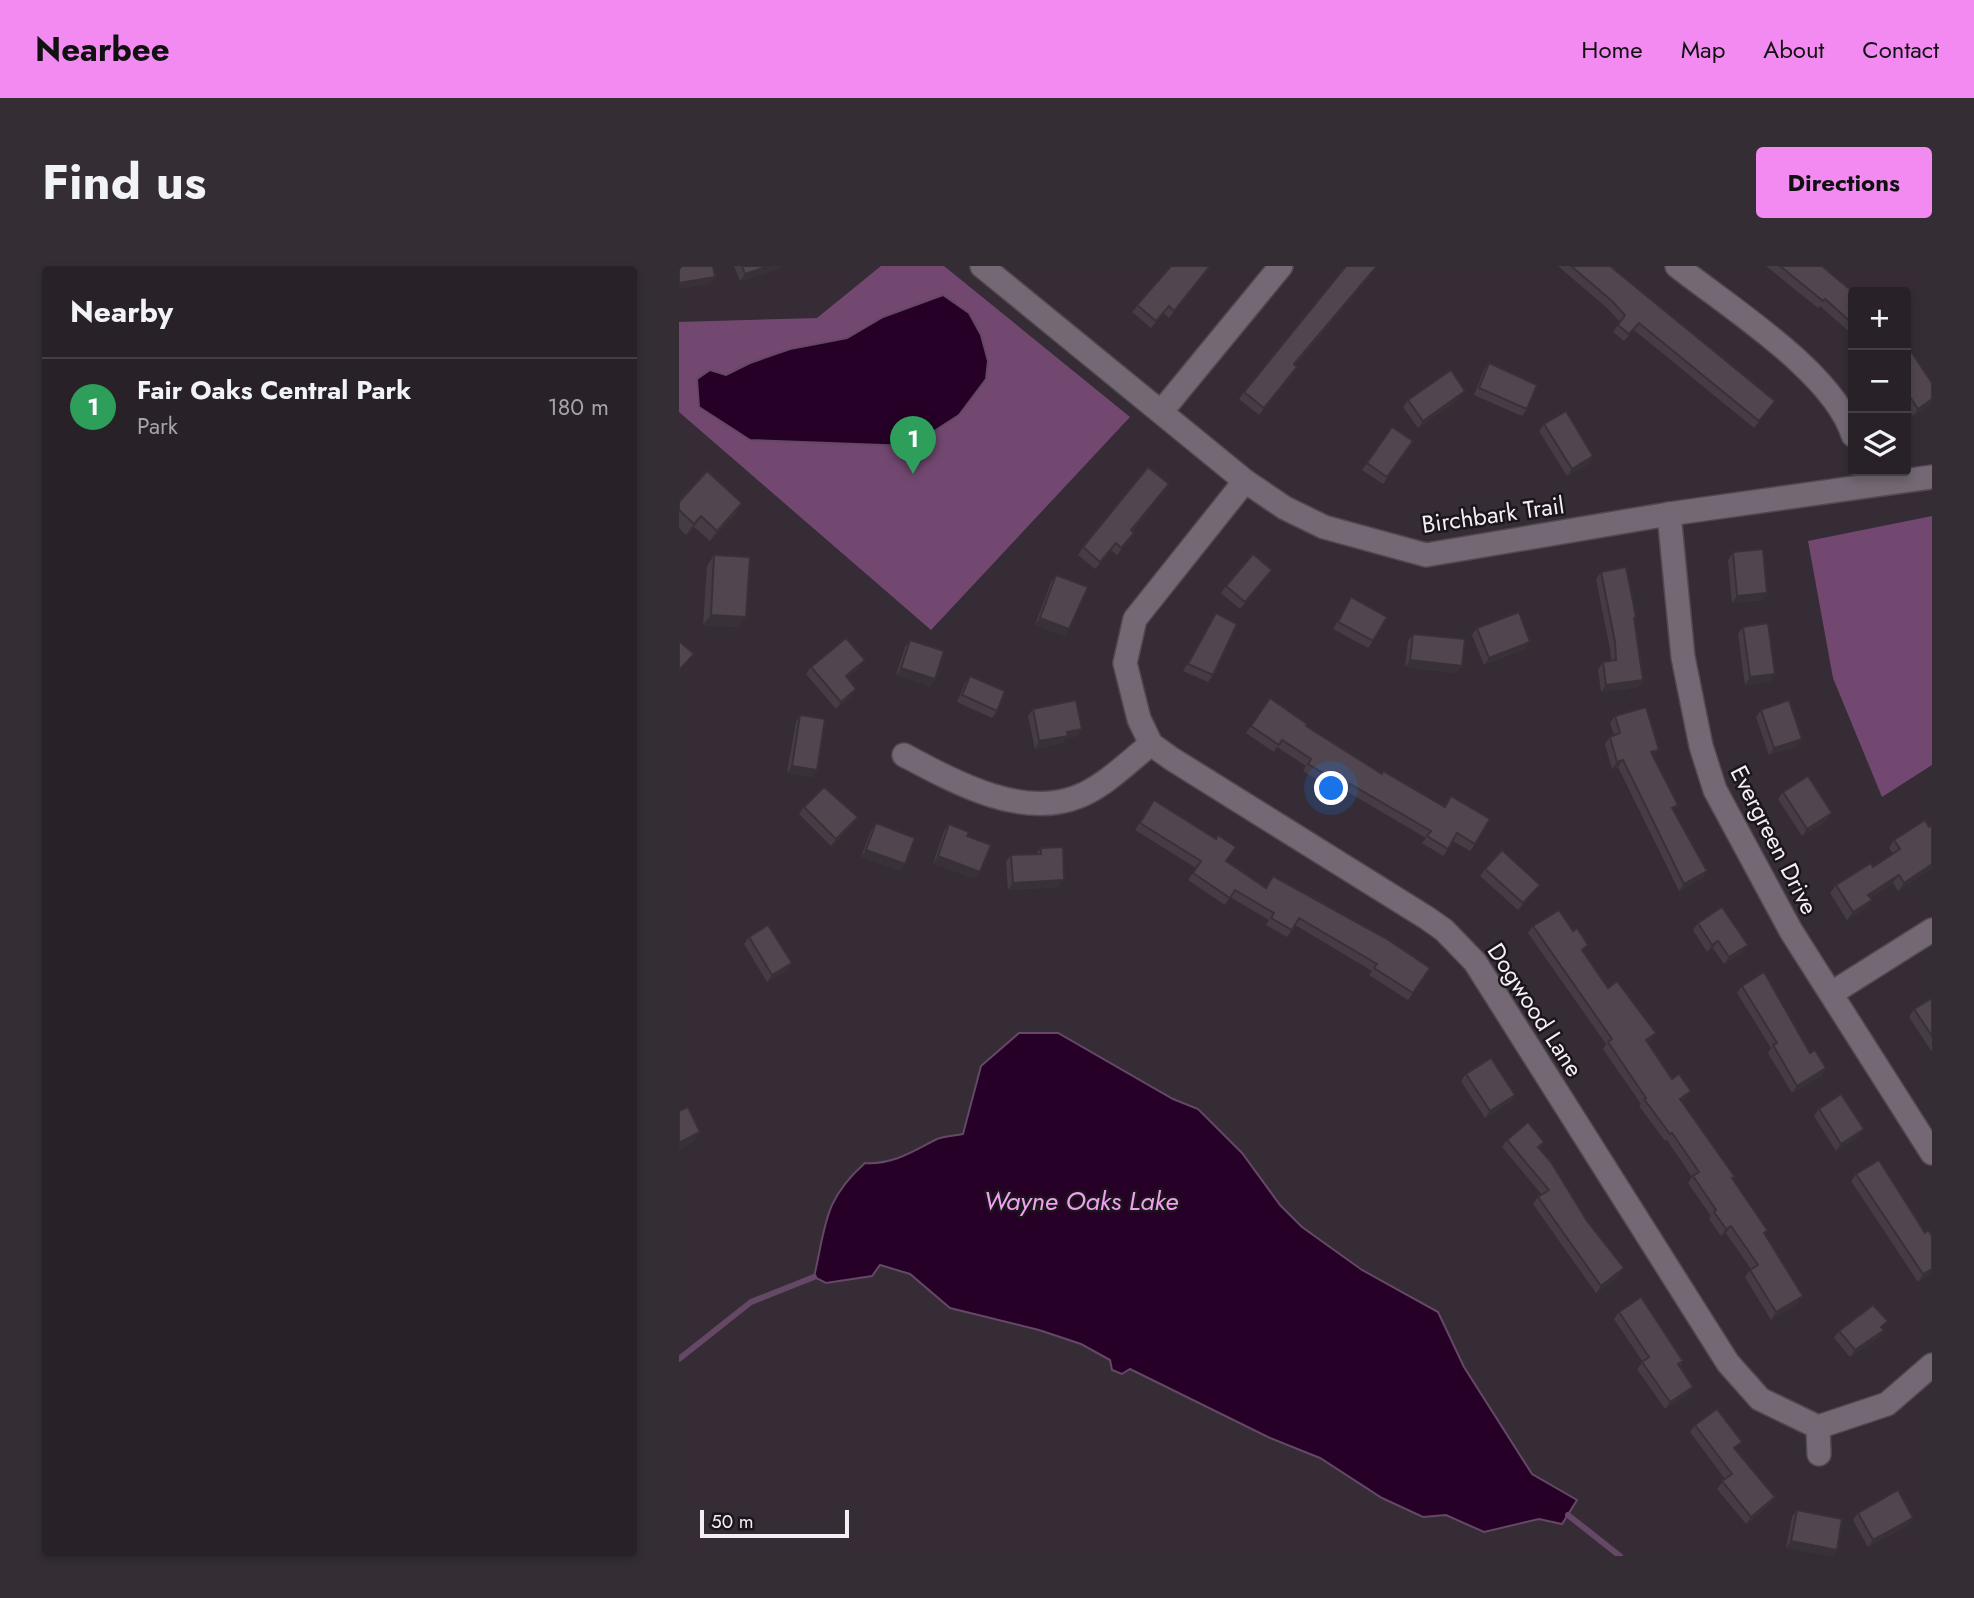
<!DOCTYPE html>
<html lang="en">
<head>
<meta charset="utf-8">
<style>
	body { margin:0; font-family:Jost,sans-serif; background:#342e34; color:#f1f3f6 }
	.controls { position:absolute; right:21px; top:21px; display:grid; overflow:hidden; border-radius:7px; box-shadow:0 4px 10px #0003 }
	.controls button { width:63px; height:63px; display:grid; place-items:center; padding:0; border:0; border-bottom:2px solid #443e45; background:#282128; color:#f1f3f6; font:35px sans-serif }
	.scale { position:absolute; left:21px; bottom:18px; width:149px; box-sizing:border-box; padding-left:7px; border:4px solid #f5eff5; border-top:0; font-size:19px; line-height:24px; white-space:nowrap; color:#f5eff5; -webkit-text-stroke:5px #1b161b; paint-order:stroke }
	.you { position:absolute; left:653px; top:523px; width:24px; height:24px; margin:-18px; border:5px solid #fff; border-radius:50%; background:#1a73e8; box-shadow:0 0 0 10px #1a73e833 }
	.badge { display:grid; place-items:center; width:46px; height:46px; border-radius:50%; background:#f28af2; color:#fff; font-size:23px; font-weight:700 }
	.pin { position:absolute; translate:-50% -58px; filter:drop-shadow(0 2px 4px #0008) }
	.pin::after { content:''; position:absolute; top:37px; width:24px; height:21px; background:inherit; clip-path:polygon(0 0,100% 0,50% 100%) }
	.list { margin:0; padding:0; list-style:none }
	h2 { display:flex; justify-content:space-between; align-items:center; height:91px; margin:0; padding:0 28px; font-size:30px }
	h2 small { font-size:23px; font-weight:400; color:#a5a3a8 }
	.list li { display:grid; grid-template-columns:46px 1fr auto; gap:21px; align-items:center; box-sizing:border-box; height:98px; padding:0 28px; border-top:2px solid #443e45 }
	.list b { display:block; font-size:26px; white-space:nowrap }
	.list p { margin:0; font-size:23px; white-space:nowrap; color:#a5a3a8 }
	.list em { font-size:23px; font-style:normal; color:#a5a3a8 }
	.icon { flex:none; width:38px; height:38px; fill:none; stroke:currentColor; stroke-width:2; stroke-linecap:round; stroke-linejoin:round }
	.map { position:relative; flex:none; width:1253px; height:1290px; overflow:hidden; border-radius:7px }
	header { display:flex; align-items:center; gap:42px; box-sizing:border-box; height:98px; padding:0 35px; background:#f28af2; color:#111 }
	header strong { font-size:33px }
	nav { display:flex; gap:38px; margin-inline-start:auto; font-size:24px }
	.intro { display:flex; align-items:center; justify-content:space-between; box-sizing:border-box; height:168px; padding:0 42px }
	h1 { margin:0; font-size:49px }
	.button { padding:18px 32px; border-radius:7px; background:#f28af2; color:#111; font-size:24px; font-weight:700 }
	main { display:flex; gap:42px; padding:0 42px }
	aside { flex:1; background:#282128; border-radius:7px; box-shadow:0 4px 10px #0003 }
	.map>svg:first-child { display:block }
	.green { fill:#724871 }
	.water { fill:#260027; stroke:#644865; stroke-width:2 }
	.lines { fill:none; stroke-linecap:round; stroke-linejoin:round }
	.stream { stroke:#644865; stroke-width:6 }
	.minor-casing { stroke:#514951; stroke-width:26 }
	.minor { stroke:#736873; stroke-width:23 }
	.wall { fill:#463c45 }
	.shaded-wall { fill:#393138 }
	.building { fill:#514650; stroke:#393138; stroke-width:2 }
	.labels { text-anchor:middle; stroke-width:5; stroke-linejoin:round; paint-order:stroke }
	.street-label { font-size:24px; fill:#f5eff5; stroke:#1b161b }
	.water-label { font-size:26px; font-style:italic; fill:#f1a0f0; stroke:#1b161b }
</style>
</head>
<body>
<header>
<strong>Nearbee</strong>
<nav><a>Home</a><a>Map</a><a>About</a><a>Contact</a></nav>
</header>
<div class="intro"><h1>Find us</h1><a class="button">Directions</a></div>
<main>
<aside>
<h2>Nearby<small></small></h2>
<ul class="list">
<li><span class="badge" style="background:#2e9e5b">1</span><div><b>Fair Oaks Central Park</b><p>Park</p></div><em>180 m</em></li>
</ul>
</aside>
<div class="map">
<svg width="1253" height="1290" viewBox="0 0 1253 1290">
	<rect width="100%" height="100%" fill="#362c36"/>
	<g class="green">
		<polygon points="202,0 265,0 451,151 252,364 0,146 0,56 138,52"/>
		<polygon points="1253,250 1253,499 1203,531 1154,412 1129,275"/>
	</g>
	<g class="water">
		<polygon points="264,29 290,47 302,69 309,95 307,113 280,149 232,180 71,174 20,141 18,113 31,104 47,109 71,97 111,83 168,72 204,51"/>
		<path d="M 340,767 L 379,767 L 494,833 L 519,843 L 563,887 L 601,939 L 623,961 L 683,1004 L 759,1046 L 785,1101 L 853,1208 L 898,1234 L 883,1258 L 860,1253 L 805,1266 L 767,1249 L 744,1251 L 703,1232 L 641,1192 L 591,1172 L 451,1103 L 443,1108 L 433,1104 L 431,1094 L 402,1078 L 360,1064 L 271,1042 L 231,1008 L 201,999 L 193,1010 L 147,1017 L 135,1011 C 147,960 144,934 186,897 C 213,899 233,886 256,874 C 264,870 275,870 284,868 L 302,800 Z"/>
	</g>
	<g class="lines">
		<g class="stream">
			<polyline points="0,1093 72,1036 135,1011"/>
			<polyline points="889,1249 941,1290"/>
		</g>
		<defs>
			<g id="minor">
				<polyline points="303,0 566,215 606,242 645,261 747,289 990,248 1253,211"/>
				<path d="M 998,0 C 1051,42 1154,106 1174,169"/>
				<polyline points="482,146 602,0"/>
				<polyline points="566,215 456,353 446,397 460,453 472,478 493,493 748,652 765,664 796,696 1049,1097 1081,1133 1139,1161 1208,1138 1253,1099"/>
				<polyline points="990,248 1004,391 1022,480 1036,524 1112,665 1253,887"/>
				<path d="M 225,489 C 274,515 341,553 398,531 C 425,521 449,496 472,478"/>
				<polyline points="1153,727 1253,664"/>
				<polyline points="1139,1161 1140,1188"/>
			</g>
		</defs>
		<use href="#minor" class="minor-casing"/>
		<use href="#minor" class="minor"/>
	</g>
	<g class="wall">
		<polygon points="55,0 103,0 102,2 61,15"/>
		<polygon points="492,0 532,0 490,52 485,47 472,62 453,46"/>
		<polygon points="699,0 616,99 618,101 613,108 580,149 560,133 565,126"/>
		<polygon points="879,0 931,0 1091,142 1075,162 955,64 945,75 934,66 941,56 928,42"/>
		<polygon points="1087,0 1143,0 1174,26 1174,69 1141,40 1139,42"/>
		<polygon points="1227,87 1253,117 1253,137 1234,150 1227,139"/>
		<polygon points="810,97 848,143 843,150 795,129 805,104"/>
		<polygon points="781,132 739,162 724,141 729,134"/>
		<polygon points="865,158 914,190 909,198 888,210 860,165"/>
		<polygon points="713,161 734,175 704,218 683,204"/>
		<polygon points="490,218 453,265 455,267 438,289 432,284 416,303 399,289 404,281"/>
		<polygon points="0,236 63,237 56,248 31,275 15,261 7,269 0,262"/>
		<polygon points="1054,286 1088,327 1083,334 1053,337 1049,294"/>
		<polygon points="35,289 60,361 24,359 28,300"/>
		<polygon points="593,304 561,343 542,327 547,320"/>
		<polygon points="922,306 957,351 955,354 964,414 959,421 922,426 919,403 924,396 932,395 931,383 917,313"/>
		<polygon points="377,309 390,363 385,370 356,359 372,316"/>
		<polygon points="672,331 694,375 689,382 654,363"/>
		<polygon points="537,347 534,409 529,416 504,405"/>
		<polygon points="1064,361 1091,416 1066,419 1059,368"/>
		<polygon points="798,362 846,383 805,399 793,369"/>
		<polygon points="734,368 778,407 726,401 729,375"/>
		<polygon points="231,374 256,413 251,420 217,409 226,381"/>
		<polygon points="132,401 181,401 168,412 177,423 172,430 157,443 127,408"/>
		<polygon points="291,410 318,445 313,452 278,436 286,417"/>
		<polygon points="591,432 627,460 703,508 765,541 772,530 796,578 791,585 774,575 764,590 743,577 747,572 667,525 664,529 624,505 627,500 598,481 595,486 567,467"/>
		<polygon points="354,443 398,470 387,472 384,477 356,483 349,450"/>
		<polygon points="1082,444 1118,480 1090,489 1077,451"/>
		<polygon points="121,449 138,504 133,511 108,507 117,456"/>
		<polygon points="936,450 974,491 995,545 1028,605 1023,612 1000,625 939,501 933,503 926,478 931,471 935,469 931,457"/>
		<polygon points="1104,526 1148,554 1123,570 1099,533"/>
		<polygon points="125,541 174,558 152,580 120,548"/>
		<polygon points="470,541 586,621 594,610 751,702 729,734 690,709 693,705 616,659 608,671 587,659 590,654 551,631 546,639 509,614 517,602 456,564"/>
		<polygon points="197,557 221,605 182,591 192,565"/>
		<polygon points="270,558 296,613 254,597 265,565"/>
		<polygon points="1250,561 1253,602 1219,625 1214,617 1191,632 1193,634 1187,642 1168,654 1151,627 1157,619 1194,601 1214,588 1210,582 1215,574"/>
		<polygon points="362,582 380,621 329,624 327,596 332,589 357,588"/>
		<polygon points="806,603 861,619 839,644 801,610"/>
		<polygon points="1019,657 1064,686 1045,698 1034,682 1028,686 1014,664"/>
		<polygon points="854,660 904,686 929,722 972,774 968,777 993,813 1007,832 1002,835 1054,913 1086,969 1119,1037 1092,1054 1066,1011 1072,1003 1047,967 1042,970 1030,953 1032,950 1009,917 1013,911 988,874 986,875 960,840 962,838 924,783 927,778 849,667"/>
		<polygon points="70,671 113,697 108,704 88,716 65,678"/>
		<polygon points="1063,720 1147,802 1142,810 1113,827 1089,787 1092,782 1058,727"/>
		<polygon points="1253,732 1253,786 1230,751 1235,743"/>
		<polygon points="787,808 836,829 831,836 806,852 782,815"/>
		<polygon points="1140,843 1180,870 1157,885 1135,850"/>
		<polygon points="828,874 865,876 860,883 940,1010 917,1027 854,938 859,931 863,929 823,881"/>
		<polygon points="1177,908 1246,967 1253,970 1253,1006 1239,1016 1172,915"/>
		<polygon points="940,1046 1004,1095 1001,1100 1014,1121 1009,1128 986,1143 958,1103 964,1096 935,1053"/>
		<polygon points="1205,1064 1200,1071 1171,1091 1155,1072 1160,1065"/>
		<polygon points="1016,1159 1057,1184 1096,1231 1091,1238 1067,1258 1038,1223 1046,1213 1011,1166"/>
		<polygon points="1118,1244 1158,1284 1153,1290 1107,1282 1113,1251"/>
		<polygon points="1179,1247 1234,1252 1229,1259 1189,1281 1174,1254"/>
	</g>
	<g class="shaded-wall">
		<polygon points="90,0 103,0 102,2 61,15 66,8"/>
		<polygon points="698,0 699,0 610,105 615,98"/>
		<polygon points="36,11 31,18 0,23 0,17"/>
		<polygon points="786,125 781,132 739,162 744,155"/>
		<polygon points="1253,133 1253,137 1234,150 1239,143"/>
		<polygon points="914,190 909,198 888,210 893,203"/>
		<polygon points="63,237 56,248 31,275 38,265"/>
		<polygon points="22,250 15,261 7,269 15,258"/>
		<polygon points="1088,327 1083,334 1053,337 1058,330"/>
		<polygon points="32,349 67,351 60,361 24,359"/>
		<polygon points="361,352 390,363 385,370 356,359"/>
		<polygon points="851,376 846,383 805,399 810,392"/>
		<polygon points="186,394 181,401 162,417 167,410"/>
		<polygon points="731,394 783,400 778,407 726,401"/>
		<polygon points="222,402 256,413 251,420 217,409"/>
		<polygon points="1096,408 1091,416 1066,419 1071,411"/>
		<polygon points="964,414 959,421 922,426 927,419"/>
		<polygon points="177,423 172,430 157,443 162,436"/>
		<polygon points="403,463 398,470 387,472 384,477 356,483 360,475 388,466"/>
		<polygon points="1123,473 1118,480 1090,489 1095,482"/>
		<polygon points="980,484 975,491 972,486"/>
		<polygon points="944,494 939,501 933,503 938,496"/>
		<polygon points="113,500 138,504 133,511 108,507"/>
		<polygon points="1153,547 1148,554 1123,570 1128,563"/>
		<polygon points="179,551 174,558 152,580 157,573"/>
		<polygon points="187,584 226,598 221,605 182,591"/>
		<polygon points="259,590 301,606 296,613 254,597"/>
		<polygon points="1253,598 1253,602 1219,625 1225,617"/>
		<polygon points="1028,605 1023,612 1000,625 1005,618"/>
		<polygon points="1220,609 1214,617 1184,637 1189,629"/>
		<polygon points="385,614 380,621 329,624 334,617"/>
		<polygon points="1193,634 1187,642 1168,654 1174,646"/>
		<polygon points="1039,675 1034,682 1028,686 1033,679"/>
		<polygon points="1069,679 1064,686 1045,698 1050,691"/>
		<polygon points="113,697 108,704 88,716 93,709"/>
		<polygon points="977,767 972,774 962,781 967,774"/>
		<polygon points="1147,802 1142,810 1113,827 1118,820"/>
		<polygon points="1012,825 1007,832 996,840 1001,833"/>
		<polygon points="836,829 831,836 806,852 811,845"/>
		<polygon points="1185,863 1180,870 1157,885 1162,878"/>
		<polygon points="21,866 14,876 0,884 0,877"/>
		<polygon points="1052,960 1047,967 1042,970 1047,963"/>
		<polygon points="945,1002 940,1010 917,1027 922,1020"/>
		<polygon points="1253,1003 1253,1006 1239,1016 1244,1008"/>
		<polygon points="1124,1030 1119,1037 1092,1054 1097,1046"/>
		<polygon points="1205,1064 1200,1071 1171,1091 1176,1084"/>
		<polygon points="1014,1121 1009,1128 986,1143 991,1136"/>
		<polygon points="1096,1231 1091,1238 1067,1258 1072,1251"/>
		<polygon points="1234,1252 1229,1259 1189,1281 1194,1274"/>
		<polygon points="1112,1275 1158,1284 1153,1290 1149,1290 1107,1282"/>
	</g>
	<g class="building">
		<polygon points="0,0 34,0 36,11 0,17"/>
		<polygon points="63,0 90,0 66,8"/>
		<polygon points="492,0 531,0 495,45 490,40 477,55 458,39"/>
		<polygon points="667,0 698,0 615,98 618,101 585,142 565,126"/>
		<polygon points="892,0 931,0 1096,135 1080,155 960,57 950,68 939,59 946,49 933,35"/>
		<polygon points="1101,0 1143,0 1174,26 1174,58 1146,33 1144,35"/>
		<polygon points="1231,84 1253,117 1253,133 1239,143 1227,125 1227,87"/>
		<polygon points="810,97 858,119 848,143 800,122"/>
		<polygon points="772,104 786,125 744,155 729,134"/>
		<polygon points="887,145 914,190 893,203 865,158"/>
		<polygon points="713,161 734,175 708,211 688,197"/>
		<polygon points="469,201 490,218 452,264 455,267 442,282 437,277 421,296 404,281"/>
		<polygon points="28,205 63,237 38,265 22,250 15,258 0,244 0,236"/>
		<polygon points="1084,283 1088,327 1058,330 1054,286"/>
		<polygon points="574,288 593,304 566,336 547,320"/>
		<polygon points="35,289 71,291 67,351 32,349"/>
		<polygon points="947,301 957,351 955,352 964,414 927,419 924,396 937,394 936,376 922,306"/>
		<polygon points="377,309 409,321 390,363 361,352"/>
		<polygon points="672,331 708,351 694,375 659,356"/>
		<polygon points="840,346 851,376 810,392 798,362"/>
		<polygon points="537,347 558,358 534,409 509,398"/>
		<polygon points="1089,357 1096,408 1071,411 1064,361"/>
		<polygon points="734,368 786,373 783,400 731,394"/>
		<polygon points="167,372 186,394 167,410 177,423 162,436 132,401"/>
		<polygon points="231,374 265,385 256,413 222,402"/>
		<polygon points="0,375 15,388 0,404"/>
		<polygon points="291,410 326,425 318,445 283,429"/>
		<polygon points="591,432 628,458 627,460 703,508 704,505 766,541 772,530 811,553 796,578 778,567 769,583 748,570 752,565 671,518 669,522 629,498 632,493 603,474 600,479 572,460"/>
		<polygon points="397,434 403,463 388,466 389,470 360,475 354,443"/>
		<polygon points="1110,434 1123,473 1095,482 1082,444"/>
		<polygon points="967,441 980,484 972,486 999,539 993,542 1028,605 1005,618 944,494 938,496 931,471 941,467 936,450"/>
		<polygon points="121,449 146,453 138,504 113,500"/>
		<polygon points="1129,510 1153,547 1128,563 1104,526"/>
		<polygon points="145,521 179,551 157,573 125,541"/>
		<polygon points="475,534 537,573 539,569 557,581 547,595 587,622 594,610 708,673 751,702 734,727 695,702 698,698 620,652 613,664 592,652 595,647 556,624 551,632 514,607 522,595 461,557"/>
		<polygon points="1246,554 1250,561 1253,559 1253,598 1225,617 1220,609 1189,629 1193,634 1174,646 1157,619 1192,597 1194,601 1221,583 1215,574"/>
		<polygon points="197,557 236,572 226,598 187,584"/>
		<polygon points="270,558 290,566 288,570 312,579 301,606 259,590"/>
		<polygon points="384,581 385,614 334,617 332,589 362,588 362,582"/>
		<polygon points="823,584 861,619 844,637 806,603"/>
		<polygon points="1043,641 1069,679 1050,691 1039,675 1033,679 1019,657"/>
		<polygon points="880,644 894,665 898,662 909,679 903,684 929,722 938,715 977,767 967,774 993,813 1000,808 1012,825 1001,833 1056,911 1053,912 1089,965 1085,967 1124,1030 1097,1046 1071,1004 1079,999 1052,960 1047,963 1035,946 1037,944 1014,910 1020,906 993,867 991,868 965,833 967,832 929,776 933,773 854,660"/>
		<polygon points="89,659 113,697 93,709 70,671"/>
		<polygon points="1085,706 1131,787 1136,784 1147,802 1118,820 1094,779 1098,777 1063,720"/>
		<polygon points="1253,732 1253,770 1235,743"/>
		<polygon points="812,792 836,829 811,845 787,808"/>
		<polygon points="1162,828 1185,863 1162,878 1140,843"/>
		<polygon points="9,841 21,866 0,877 0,845"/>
		<polygon points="849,856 865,876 859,881 872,896 908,955 945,1002 922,1020 859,931 870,924 828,874"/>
		<polygon points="1200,894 1246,967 1249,964 1253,970 1253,1003 1244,1008 1177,908"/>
		<polygon points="962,1031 1004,1095 999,1098 1014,1121 991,1136 963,1096 970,1091 940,1046"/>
		<polygon points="1194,1039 1209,1055 1202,1061 1205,1064 1176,1084 1160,1065"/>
		<polygon points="1038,1143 1063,1176 1055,1182 1096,1231 1072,1251 1043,1215 1053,1208 1016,1159"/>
		<polygon points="1219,1224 1234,1252 1194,1274 1179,1247"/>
		<polygon points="1118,1244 1163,1253 1158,1284 1112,1275"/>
	</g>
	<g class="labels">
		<g class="street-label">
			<text transform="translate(814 249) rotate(-8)" y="8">Birchbark Trail</text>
			<text transform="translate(1095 574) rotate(63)" y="8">Evergreen Drive</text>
			<text transform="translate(856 744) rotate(57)" y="8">Dogwood Lane</text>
		</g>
		<g class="water-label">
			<text x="402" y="944">Wayne Oaks Lake</text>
		</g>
	</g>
</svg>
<div class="controls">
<button>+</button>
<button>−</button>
<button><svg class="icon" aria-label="layers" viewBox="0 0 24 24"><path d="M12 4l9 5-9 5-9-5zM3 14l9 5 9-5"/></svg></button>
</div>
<div class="scale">50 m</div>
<div class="you"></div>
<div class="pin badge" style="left:234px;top:208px;background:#2e9e5b">1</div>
</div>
</main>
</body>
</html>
